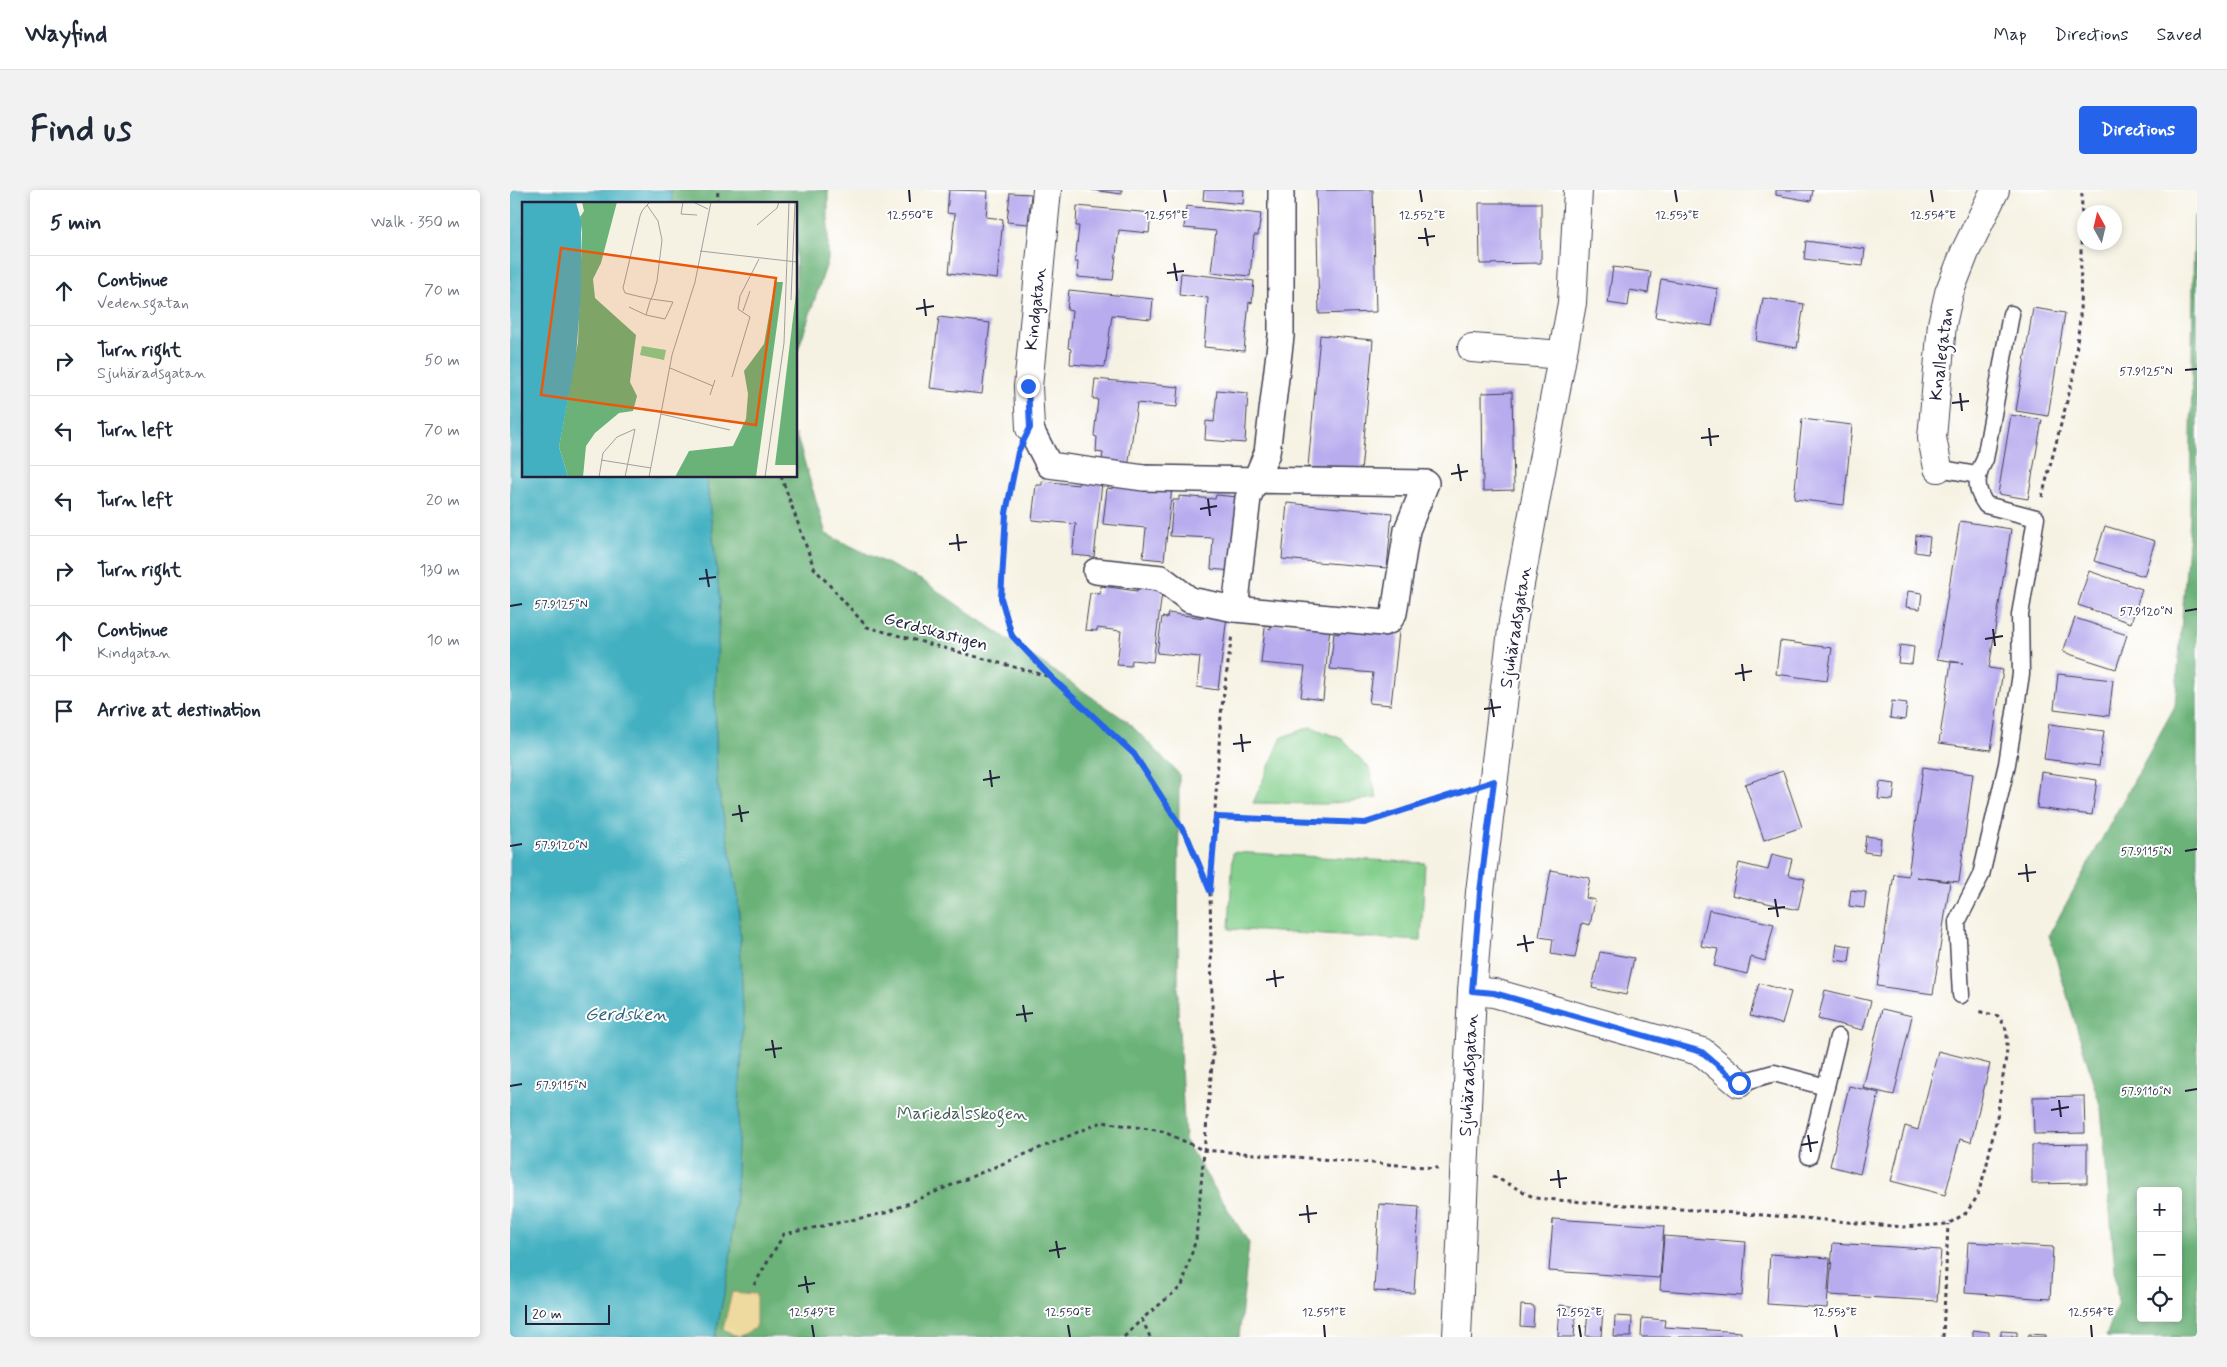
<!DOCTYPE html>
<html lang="en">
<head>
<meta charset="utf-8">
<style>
	body { margin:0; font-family:Mynerve,sans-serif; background:#f2f2f3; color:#1f2937 }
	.controls { position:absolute; right:15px; bottom:15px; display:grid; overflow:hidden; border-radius:5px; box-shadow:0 2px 8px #0003 }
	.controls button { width:45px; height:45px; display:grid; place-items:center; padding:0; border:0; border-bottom:1px solid #e0e1e3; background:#fff; color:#1f2937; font:25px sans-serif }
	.compass { position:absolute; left:1567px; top:15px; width:45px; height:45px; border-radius:50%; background:#fff; box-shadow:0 2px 8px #0003; rotate:352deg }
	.scale { position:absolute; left:15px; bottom:12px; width:85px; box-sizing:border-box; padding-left:5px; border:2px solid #22223b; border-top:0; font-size:14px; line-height:18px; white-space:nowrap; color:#22223b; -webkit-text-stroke:4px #fff; paint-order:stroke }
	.stop { position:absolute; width:15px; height:15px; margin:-11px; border:4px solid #2563eb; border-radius:50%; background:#fff }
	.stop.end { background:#2563eb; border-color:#fff; box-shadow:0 1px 5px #0008 }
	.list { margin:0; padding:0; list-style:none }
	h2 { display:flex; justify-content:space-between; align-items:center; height:65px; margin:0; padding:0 20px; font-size:21px }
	h2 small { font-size:16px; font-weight:400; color:#747a83 }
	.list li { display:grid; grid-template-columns:32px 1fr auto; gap:15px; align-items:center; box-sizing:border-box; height:70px; padding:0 20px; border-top:1px solid #e0e1e3 }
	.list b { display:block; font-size:19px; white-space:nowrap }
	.list p { margin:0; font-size:16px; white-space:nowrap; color:#747a83 }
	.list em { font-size:16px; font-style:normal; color:#747a83 }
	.icon { flex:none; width:28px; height:28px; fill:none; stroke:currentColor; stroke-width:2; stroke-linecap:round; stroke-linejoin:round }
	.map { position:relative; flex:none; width:1687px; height:1147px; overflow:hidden; border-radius:5px }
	header { display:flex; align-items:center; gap:30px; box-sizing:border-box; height:70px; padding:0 25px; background:#fff; border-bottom:1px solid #e0e1e3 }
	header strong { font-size:24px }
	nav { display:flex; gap:28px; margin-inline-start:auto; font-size:18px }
	.intro { display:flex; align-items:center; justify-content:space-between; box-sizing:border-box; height:120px; padding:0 30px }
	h1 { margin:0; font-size:35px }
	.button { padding:12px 22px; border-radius:5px; background:#2563eb; color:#fff; font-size:18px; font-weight:700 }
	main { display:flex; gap:30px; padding:0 30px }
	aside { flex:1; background:#fff; border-radius:5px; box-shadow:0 2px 8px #0003 }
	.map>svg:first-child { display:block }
	.green { fill:#84cf8d; stroke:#537864 }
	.forest { fill:#6bb278; stroke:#466a5a; fill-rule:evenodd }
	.sand { fill:#eeda9e; stroke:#887e6c }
	.water { fill:#43b0c1; stroke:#32697e }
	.building { fill:#b8acee }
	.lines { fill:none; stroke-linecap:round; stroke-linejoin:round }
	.service-casing { stroke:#424154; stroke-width:19 }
	.pedestrian-casing { stroke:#424154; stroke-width:28 }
	.minor-casing { stroke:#424154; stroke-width:30 }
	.path { stroke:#424154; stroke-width:3; stroke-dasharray:4 4; stroke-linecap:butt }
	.service { stroke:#fff; stroke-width:16 }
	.pedestrian { stroke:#fff; stroke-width:25 }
	.minor { stroke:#fff; stroke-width:28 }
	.route { stroke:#2563eb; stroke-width:6 }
	.ticks { fill:none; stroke:#22223b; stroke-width:2 }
	.labels { text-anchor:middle; stroke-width:4; stroke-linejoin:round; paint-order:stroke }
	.street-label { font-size:18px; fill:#22223b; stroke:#fff }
	.park-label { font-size:18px; fill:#445f58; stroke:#fff }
	.water-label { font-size:19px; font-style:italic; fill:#316277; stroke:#fff }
	.inset-road { fill:none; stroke:#a19fa0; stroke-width:1 }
	.view { fill:#e8590c; fill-opacity:0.15; stroke:#e8590c; stroke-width:2.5 }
	.inset-edge { fill:none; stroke:#22223b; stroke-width:2.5 }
	.ticks-label { font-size:12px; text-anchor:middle; fill:#22223b; stroke:#fff; stroke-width:4; stroke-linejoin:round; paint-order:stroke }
</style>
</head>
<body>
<header>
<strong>Wayfind</strong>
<nav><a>Map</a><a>Directions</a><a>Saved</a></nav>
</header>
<div class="intro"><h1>Find us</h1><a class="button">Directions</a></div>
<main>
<aside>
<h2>5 min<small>Walk · 350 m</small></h2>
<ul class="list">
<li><svg class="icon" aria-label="ahead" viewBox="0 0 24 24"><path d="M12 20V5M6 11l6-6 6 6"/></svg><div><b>Continue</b><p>Vedensgatan</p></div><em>70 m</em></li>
<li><svg class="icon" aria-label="right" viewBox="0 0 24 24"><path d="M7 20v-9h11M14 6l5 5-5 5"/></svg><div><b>Turn right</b><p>Sjuhäradsgatan</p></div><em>50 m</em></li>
<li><svg class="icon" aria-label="left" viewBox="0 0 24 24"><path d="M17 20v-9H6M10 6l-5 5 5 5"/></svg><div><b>Turn left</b></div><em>70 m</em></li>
<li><svg class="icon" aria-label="left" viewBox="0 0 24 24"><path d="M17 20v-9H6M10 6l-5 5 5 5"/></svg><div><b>Turn left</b></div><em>20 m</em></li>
<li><svg class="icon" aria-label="right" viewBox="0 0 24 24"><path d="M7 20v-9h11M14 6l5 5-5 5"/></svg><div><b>Turn right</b></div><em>130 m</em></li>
<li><svg class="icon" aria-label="ahead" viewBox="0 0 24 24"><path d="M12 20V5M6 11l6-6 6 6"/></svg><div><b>Continue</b><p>Kindgatan</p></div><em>10 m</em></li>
<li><svg class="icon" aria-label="arrive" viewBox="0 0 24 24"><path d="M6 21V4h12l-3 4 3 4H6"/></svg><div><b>Arrive at destination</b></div></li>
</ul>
</aside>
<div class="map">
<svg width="1687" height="1147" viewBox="0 0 1687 1147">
	<rect width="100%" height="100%" fill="#fff"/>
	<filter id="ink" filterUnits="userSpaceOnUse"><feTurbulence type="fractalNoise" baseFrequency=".02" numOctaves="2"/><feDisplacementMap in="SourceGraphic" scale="10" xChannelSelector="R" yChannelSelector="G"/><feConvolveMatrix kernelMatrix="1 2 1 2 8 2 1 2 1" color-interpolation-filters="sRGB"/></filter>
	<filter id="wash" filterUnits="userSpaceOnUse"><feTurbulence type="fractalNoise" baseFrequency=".0096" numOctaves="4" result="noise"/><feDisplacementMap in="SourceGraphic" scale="20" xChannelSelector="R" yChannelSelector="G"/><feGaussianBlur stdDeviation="1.12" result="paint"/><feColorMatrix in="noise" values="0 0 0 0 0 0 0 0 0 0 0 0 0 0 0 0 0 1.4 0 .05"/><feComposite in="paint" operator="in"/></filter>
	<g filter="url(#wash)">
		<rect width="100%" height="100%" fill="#f6f2e3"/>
		<g class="green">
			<polygon points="801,537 832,549 859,578 867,608 815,614 743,613 772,547"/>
			<polygon points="723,662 915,673 911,751 719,739"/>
		</g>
		<g class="forest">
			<polygon points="161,0 318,0 318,70 286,166 286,14 162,14"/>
			<path d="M 1684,26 L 1687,26 L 1687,1147 L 1596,1147 L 1608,1113 L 1591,918 L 1539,745 L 1665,516 L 1680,328 ZM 1631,1001 L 1668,1001 L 1668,1128 L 1631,1128 Z"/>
			<polygon points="286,244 316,344 413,391 618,532 669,584 668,821 675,951 739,1053 729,1147 205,1147 219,1081 226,1003 233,821 228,705 207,592 205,500 210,410 196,286 286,286"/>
		</g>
		<polygon class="sand" points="222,1102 246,1104 246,1138 228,1147 213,1139"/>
		<polygon class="water" points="0,0 161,0 162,14 14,14 14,286 196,286 210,410 205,500 207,592 228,705 233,821 226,1003 219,1081 205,1147 0,1147"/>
		<g id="blocks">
			<g class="building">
				<polygon points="439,0 478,1 476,27 493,29 487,89 439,83 445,24 437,23"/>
				<polygon points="581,0 612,0 612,4"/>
				<polygon points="694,0 734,0 733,14 693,10"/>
				<polygon points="806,0 863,0 866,122 809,124"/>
				<polygon points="1266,0 1303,0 1301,11 1266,5"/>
				<polygon points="500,3 521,4 518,34 497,32"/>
				<polygon points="969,13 1031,13 1031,73 970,74"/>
				<polygon points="567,16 641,23 639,43 609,40 603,90 567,87 568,72 565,72 569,36 566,36"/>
				<polygon points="676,16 751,24 748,45 744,45 740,86 701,82 706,41 674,38"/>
				<polygon points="1296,51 1355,59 1353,76 1294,69"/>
				<polygon points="1103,77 1141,82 1138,103 1120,100 1118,116 1098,113"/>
				<polygon points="671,83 744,91 742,113 739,112 734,161 694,157 698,108 669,105"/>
				<polygon points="1151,89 1208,99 1202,136 1145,127"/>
				<polygon points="559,100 643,109 641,129 602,125 595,177 560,174 561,159 558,158 562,121 557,120"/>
				<polygon points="1253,108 1294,114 1287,158 1246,151"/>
				<polygon points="1523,118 1555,123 1538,226 1506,221"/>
				<polygon points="429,127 480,133 472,204 420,198"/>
				<polygon points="810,145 863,150 851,282 798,277"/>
				<polygon points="585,189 669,197 667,217 627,213 618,278 591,275 593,263 586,262 587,247 584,246 588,209 583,209"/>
				<polygon points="707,200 738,203 735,253 695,250 696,231 704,232"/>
				<polygon points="1002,202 1004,300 973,301 972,203"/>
				<polygon points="1501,225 1532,230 1518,309 1488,304"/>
				<polygon points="1292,229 1342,235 1334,315 1284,309"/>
				<polygon points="532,291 568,295 569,291 592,293 584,367 562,365 566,334 522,330 526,295 532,295"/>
				<polygon points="603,295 662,297 654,370 633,368 636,338 593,334 597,298 602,299"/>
				<polygon points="706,305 728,307 722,381 701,379 703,348 660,346 663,310 669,310 669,306 705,309"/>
				<polygon points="777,313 882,323 877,378 772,369"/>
				<polygon points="1450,331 1501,339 1479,478 1493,480 1481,560 1429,553 1441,472 1453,473 1427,469"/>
				<polygon points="1595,336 1645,351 1634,386 1584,371"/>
				<polygon points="1406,345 1420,347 1418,364 1405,362"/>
				<polygon points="1579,381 1632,399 1621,433 1568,415"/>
				<polygon points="628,392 653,395 643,472 622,470 621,476 607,475 611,441 587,438 587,441 575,440 580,403 590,404 591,396 627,401"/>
				<polygon points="1398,401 1412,403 1410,419 1396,417"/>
				<polygon points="658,423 694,428 694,423 717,426 708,500 687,497 690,467 647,463 652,427 657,428"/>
				<polygon points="1565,428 1617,445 1606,479 1553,462"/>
				<polygon points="761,434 820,436 813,510 791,507 795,477 751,473 755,438 761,439"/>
				<polygon points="830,439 866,439 889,442 881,515 859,513 863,483 820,479 824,443 829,444"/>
				<polygon points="1270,451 1322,458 1317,491 1266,484"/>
				<polygon points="1390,455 1404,457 1402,474 1388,473"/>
				<polygon points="1548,484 1603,490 1599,526 1544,519"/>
				<polygon points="1382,511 1397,513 1395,530 1380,528"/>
				<polygon points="1539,534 1594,541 1589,576 1534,569"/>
				<polygon points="1413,577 1463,584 1449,692 1406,687 1440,692 1423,804 1367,796 1384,684 1398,686"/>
				<polygon points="1273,581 1292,637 1254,650 1235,594"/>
				<polygon points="1531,582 1587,590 1582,625 1527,618"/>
				<polygon points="1370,592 1385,594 1383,610 1368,609"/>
				<polygon points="1356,646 1371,648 1369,664 1354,662"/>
				<polygon points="1262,664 1282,669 1278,685 1295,689 1288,720 1222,705 1229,673 1258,680"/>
				<polygon points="1041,680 1080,688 1076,708 1085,710 1080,735 1072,733 1065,768 1041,764 1043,749 1029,747"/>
				<polygon points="1341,700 1356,702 1354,718 1339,716"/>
				<polygon points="1199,720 1264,734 1255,771 1241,767 1237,784 1204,776 1208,759 1191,756"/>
				<polygon points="1327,754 1341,756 1339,772 1325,770"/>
				<polygon points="1090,762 1124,768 1116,805 1082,798"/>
				<polygon points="1249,793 1281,802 1272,834 1240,826"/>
				<polygon points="1315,800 1361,811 1353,840 1308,829"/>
				<polygon points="1372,819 1402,826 1384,905 1353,898"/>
				<polygon points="1428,861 1480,874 1461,952 1450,949 1435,1005 1381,991 1395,936 1408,940"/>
				<polygon points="1339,896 1369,903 1350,984 1320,976"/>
				<polygon points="1574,906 1575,943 1524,944 1523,907"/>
				<polygon points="1577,954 1577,993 1522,994 1522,955"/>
				<polygon points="869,1014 909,1017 904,1103 864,1101"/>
				<polygon points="1043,1029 1154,1036 1150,1088 1039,1081"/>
				<polygon points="1154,1046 1236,1052 1232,1106 1150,1100"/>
				<polygon points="1458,1052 1543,1057 1540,1109 1455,1103"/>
				<polygon points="1323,1053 1431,1060 1427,1111 1319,1105"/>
				<polygon points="1260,1064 1320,1068 1317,1118 1257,1114"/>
				<polygon points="1011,1115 1024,1116 1023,1137 1010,1136"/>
				<polygon points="1050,1115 1066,1117 1064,1147 1048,1147"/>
				<polygon points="1078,1118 1093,1119 1091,1147 1076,1146"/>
				<polygon points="1105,1126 1122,1127 1121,1147 1104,1147"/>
				<polygon points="1132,1128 1155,1130 1154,1137 1231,1142 1231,1147 1131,1147"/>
				<polygon points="1463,1140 1479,1142 1479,1147 1463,1147"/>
				<polygon points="1491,1141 1507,1142 1507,1147 1491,1147"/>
				<polygon points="1519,1144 1536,1145 1536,1147 1518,1147"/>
			</g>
		</g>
	</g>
	<g filter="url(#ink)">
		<use href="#blocks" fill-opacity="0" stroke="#424154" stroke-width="1"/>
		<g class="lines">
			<defs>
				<g id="service">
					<polyline points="1428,278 1467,285"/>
					<path d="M 1451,805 L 1447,732 L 1471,685 L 1497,574 L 1511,484 L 1510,425 L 1526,328 L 1476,315 C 1464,298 1466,286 1475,269 L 1501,124"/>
					<polyline points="1229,893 1264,883 1316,897"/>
					<polyline points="1299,966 1328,847"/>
				</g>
				<g id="pedestrian">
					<polyline points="520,238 539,275 634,288 916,293 897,340 884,423 879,431 873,433 725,419 738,308 757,263 771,146 771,0"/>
					<polyline points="586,381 651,388 680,410 725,419"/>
				</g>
				<g id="minor">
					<polyline points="962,158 1052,165"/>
					<polyline points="520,238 518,197 537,0"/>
					<polyline points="1428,278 1422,248 1432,134 1439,103 1455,62 1485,0"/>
					<polyline points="962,801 984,803 1192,862 1229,893"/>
					<polyline points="947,1147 962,801 970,702 1003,432 1062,113 1068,0"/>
				</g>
			</defs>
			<use href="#service" class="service-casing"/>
			<use href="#pedestrian" class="pedestrian-casing"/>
			<use href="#minor" class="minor-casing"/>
			<g class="path">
				<polyline points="207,14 208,0"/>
				<polyline points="506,271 496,323 491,408 503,446 542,488 624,564 678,648 700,700"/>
				<polyline points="271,286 304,378 357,437 541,487"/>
				<polyline points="1532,307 1563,188 1570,128 1572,0"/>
				<polyline points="706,627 855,633 955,600"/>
				<polyline points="983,986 1025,1008 1047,1010 1293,1028 1393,1037 1438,1034 1456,1023 1467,1007 1476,978 1487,927 1497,860 1497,844 1495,836 1488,826 1467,821"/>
				<polyline points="244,1095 274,1044 375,1023 592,932 652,941 693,960 928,978"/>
				<polyline points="614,1147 632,1129"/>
				<polyline points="640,1147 632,1129 672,1096 686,1049 703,864 700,701 711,524 722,444"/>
				<polyline points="1433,1147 1438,1034"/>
			</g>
			<use href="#service" class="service"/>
			<use href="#pedestrian" class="pedestrian"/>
			<use href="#minor" class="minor"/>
		</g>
	</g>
	<g class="lines" filter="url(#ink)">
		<polyline class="route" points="518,196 520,238 508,262 496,323 491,408 502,446 542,488 624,564 678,648 700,701 706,627 855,633 984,591 970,702 962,801 984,803 1192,862 1229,893"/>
	</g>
	<path class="ticks" d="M 399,0 L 400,12M 654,0 L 656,12M 910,0 L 912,12M 1165,0 L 1167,12M 1421,0 L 1423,12M 915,38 L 918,56M 908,48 L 925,46M 664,73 L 667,91M 657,83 L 674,81M 414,109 L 416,126M 406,119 L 424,116M 1675,180 L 1687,179M 1450,203 L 1452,221M 1442,213 L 1459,211M 1199,238 L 1201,256M 1191,248 L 1209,246M 948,274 L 951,291M 941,284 L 958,281M 698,309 L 700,326M 690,319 L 707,316M 447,344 L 449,361M 439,354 L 457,352M 196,379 L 199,397M 189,389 L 206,387M 0,416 L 12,414M 1675,421 L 1687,419M 1483,439 L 1485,456M 1475,449 L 1493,446M 1232,474 L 1234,491M 1225,484 L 1242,481M 981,509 L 984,527M 974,519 L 991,517M 731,544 L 733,562M 723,554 L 741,552M 480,580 L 482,597M 473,590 L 490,587M 229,615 L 232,632M 222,625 L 239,622M 0,656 L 12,654M 1675,661 L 1687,659M 1516,674 L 1518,692M 1508,684 L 1526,682M 1265,709 L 1268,727M 1258,719 L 1275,717M 1014,745 L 1017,762M 1007,755 L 1024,752M 764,780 L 766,797M 756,790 L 774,787M 513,815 L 516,832M 506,825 L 523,823M 262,850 L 265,868M 255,860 L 272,858M 0,896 L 12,894M 1675,901 L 1687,899M 1549,910 L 1551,927M 1541,920 L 1559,917M 1298,945 L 1301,962M 1291,955 L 1308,952M 1048,980 L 1050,998M 1040,990 L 1057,988M 797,1015 L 799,1033M 789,1025 L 807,1023M 546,1051 L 549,1068M 539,1061 L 556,1058M 295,1086 L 298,1103M 288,1096 L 305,1093M 302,1135 L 304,1147M 558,1135 L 560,1147M 814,1135 L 815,1147M 1069,1135 L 1071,1147M 1325,1135 L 1327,1147M 1581,1135 L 1582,1147"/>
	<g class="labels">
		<g class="street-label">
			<text transform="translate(525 119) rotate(-84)" y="6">Kindgatan</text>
			<text transform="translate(1431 164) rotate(-83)" y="6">Knallegatan</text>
			<text transform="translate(1005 437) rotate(-81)" y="6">Sjuhäradsgatan</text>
			<text transform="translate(426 441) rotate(15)" y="6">Gerdskastigen</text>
			<text transform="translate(958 885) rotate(-87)" y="6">Sjuhäradsgatan</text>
		</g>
		<g class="park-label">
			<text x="452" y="929">Mariedalsskogen</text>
		</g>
		<g class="water-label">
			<text x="116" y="830">Gerdsken</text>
		</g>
	</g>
	<g transform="translate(12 12)">
		<rect width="275" height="275" fill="#f6f2e3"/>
		<path d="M 120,144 L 144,148 L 142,158 L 118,153 Z" fill="#84cf8d"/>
		<path d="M 60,0 L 95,0 L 79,61 L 71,77 L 73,96 L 114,133 L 108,180 L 115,194 L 111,209 L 97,211 L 73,231 L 64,244 L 61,275 L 46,275 L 37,245 L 56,140 L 60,31 L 58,15 L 62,9 ZM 253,80 L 261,80 L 234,275 L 153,275 L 167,249 L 211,244 L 224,217 L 226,192 L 222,169 L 242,142 ZM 275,83 L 275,263 L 253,263 L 257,231 Z" fill="#6bb278"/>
		<path d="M 0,0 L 54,0 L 59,18 L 59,89 L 54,155 L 37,245 L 46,275 L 0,275 Z" fill="#43b0c1"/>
		<path class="inset-road" d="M 161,0 L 159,12 L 175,13M 171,0 L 186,7M 125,3 L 136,19 L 140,38 L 135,79 L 131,93 L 128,99 L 124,113 L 143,117 L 151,100 L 129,97 L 115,94 L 103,91 L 101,86 L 118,14 L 120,9 L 125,3 L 128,0M 235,23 L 255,6 L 257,0M 178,49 L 275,60M 269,98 L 273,0M 107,105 L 124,113M 221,109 L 228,89M 148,166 L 191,184M 210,175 L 228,115 L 216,107 L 218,94 L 237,57M 188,193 L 193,178M 139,212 L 208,228M 79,258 L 129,266M 77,275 L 81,251 L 95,235 L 113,227 L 103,275M 127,275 L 150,153 L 173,80 L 189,0M 243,275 L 262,141 L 267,0"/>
		<path class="view" d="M 39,46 L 254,76 L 234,223 L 19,193 Z"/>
		<rect width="275" height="275" class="inset-edge"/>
	</g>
	<g class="ticks-label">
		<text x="400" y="29">12.550°E</text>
		<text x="656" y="29">12.551°E</text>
		<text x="912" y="29">12.552°E</text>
		<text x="1167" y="29">12.553°E</text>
		<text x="1423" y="29">12.554°E</text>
		<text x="1636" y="185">57.9125°N</text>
		<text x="51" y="418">57.9125°N</text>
		<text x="1636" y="425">57.9120°N</text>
		<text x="51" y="659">57.9120°N</text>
		<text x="1636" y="665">57.9115°N</text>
		<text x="51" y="899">57.9115°N</text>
		<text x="1636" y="905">57.9110°N</text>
		<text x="302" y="1126">12.549°E</text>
		<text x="558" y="1126">12.550°E</text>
		<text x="814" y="1126">12.551°E</text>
		<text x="1069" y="1126">12.552°E</text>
		<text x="1325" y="1126">12.553°E</text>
		<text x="1581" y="1126">12.554°E</text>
	</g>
</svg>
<div class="controls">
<button>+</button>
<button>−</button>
<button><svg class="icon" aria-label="locate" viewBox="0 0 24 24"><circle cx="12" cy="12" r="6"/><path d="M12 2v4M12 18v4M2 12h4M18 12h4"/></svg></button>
</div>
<svg class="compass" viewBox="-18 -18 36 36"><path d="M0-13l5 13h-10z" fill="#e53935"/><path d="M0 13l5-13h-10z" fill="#747a83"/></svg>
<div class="scale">20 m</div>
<div class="stop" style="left:1229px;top:893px"></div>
<div class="stop end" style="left:518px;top:196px"></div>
</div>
</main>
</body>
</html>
